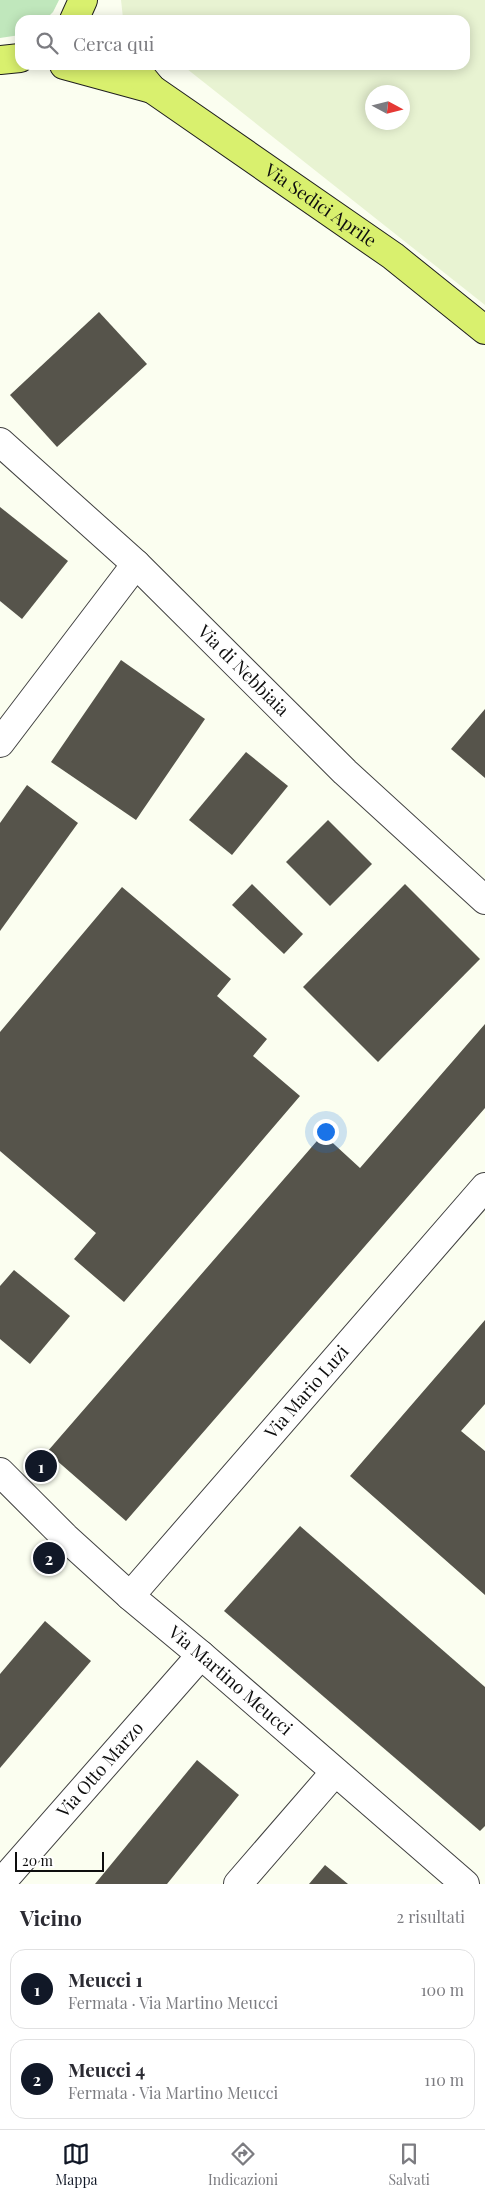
<!DOCTYPE html>
<html lang="it">
<head>
<meta charset="utf-8">
<style>
	body { margin:0; font-family:"Playfair Display",serif; background:#f7f7f7; color:#2b2b33 }
	.compass { position:absolute; left:365px; top:85px; width:45px; height:45px; border-radius:50%; background:#fff; box-shadow:0 2px 12px #0003; rotate:97deg }
	.scale { position:absolute; left:15px; bottom:12px; width:89px; box-sizing:border-box; padding-left:5px; border:2px solid #0e0e0e; border-top:0; font-size:14px; line-height:18px; white-space:nowrap; color:#0e0e0e; -webkit-text-stroke:4px #fff; paint-order:stroke }
	.you { position:absolute; left:325px; top:1131px; width:18px; height:18px; margin:-12px; border:4px solid #fff; border-radius:50%; background:#1a73e8; box-shadow:0 0 0 8px #1a73e833 }
	.badge { display:grid; place-items:center; width:32px; height:32px; border-radius:50%; background:#111827; color:#fff; font-size:16px; font-weight:700 }
	.pin { position:absolute; translate:-50% -50%; border:2px solid #fff; box-shadow:0 1px 5px #0006 }
	.list { margin:0; padding:0; list-style:none }
	h2 { display:flex; justify-content:space-between; align-items:center; height:65px; margin:0; padding:0 20px; font-size:21px }
	h2 small { font-size:16px; font-weight:400; color:#7c7c81 }
	.list li { display:grid; grid-template-columns:32px 1fr auto; gap:15px; align-items:center; box-sizing:border-box; height:80px; margin:0 10px 10px; padding:0 10px; border:1px solid #e1e1e2; border-radius:15px }
	.list b { display:block; font-size:19px; white-space:nowrap }
	.list p { margin:0; font-size:16px; white-space:nowrap; color:#7c7c81 }
	.list em { font-size:16px; font-style:normal; color:#7c7c81 }
	.icon { flex:none; width:28px; height:28px; fill:none; stroke:currentColor; stroke-width:2; stroke-linecap:round; stroke-linejoin:round }
	.map { position:relative; flex:none; width:485px; height:1884px; overflow:hidden }
	.search { position:absolute; background:#fff; box-shadow:0 2px 12px #0003; left:15px; right:15px; top:15px; height:55px; display:flex; align-items:center; gap:12px; box-sizing:border-box; padding:0 18px; border-radius:15px; color:#7c7c81; font-size:19px }
	.sheet { height:245px; background:#fff }
	nav { display:flex; justify-content:space-around; align-items:center; box-sizing:border-box; height:70px; border-top:1px solid #e1e1e2; background:#fff; font-size:14px; color:#7c7c81 }
	nav a { display:grid; justify-items:center; gap:2px }
	nav .on { color:#111827 }
	.map>svg:first-child { display:block }
	.farmland { fill:#e8f3d2; fill-rule:evenodd }
	.green { fill:#c0e7bc }
	.building { fill:#56544b }
	.lines { fill:none; stroke-linecap:round; stroke-linejoin:round }
	.minor-casing { stroke:#414141; stroke-width:30 }
	.major-casing { stroke:#1f1f1f; stroke-width:30 }
	.minor { stroke:#fff; stroke-width:28 }
	.major { stroke:#d9f06e; stroke-width:28 }
	.labels { text-anchor:middle; stroke-width:5; stroke-linejoin:round; paint-order:stroke }
	.street-label { font-size:18px; fill:#0e0e0e; stroke:#fff }
</style>
</head>
<body>
<div class="map">
<svg width="485" height="1884" viewBox="0 0 485 1884">
	<rect width="100%" height="100%" fill="#fbfef0"/>
	<path class="farmland" d="M 121,0 L 485,0 L 485,305 L 182,65 L 465,65 L 465,20 L 125,20 L 123,18 ZM 372,92 L 402,92 L 402,122 L 372,122 Z"/>
	<polygon class="green" points="0,0 59,0 53,12 45,20 20,20 20,35 0,38"/>
	<g class="building">
		<polygon points="99,312 147,364 57,447 10,395"/>
		<polygon points="0,507 68,561 22,619 0,601"/>
		<polygon points="121,660 205,719 136,820 51,762"/>
		<polygon points="485,709 485,778 451,749"/>
		<polygon points="246,752 288,786 232,855 189,820"/>
		<polygon points="27,785 78,823 0,931 0,823"/>
		<polygon points="328,820 372,864 330,906 286,862"/>
		<polygon points="252,884 303,934 284,954 232,905"/>
		<polygon points="405,884 480,959 378,1062 303,987"/>
		<polygon points="122,887 231,979 217,996 267,1039 253,1056 300,1096 124,1302 74,1259 96,1233 0,1151 0,1032"/>
		<polygon points="485,1024 485,1108 126,1521 47,1452 323,1134 360,1168"/>
		<polygon points="14,1270 70,1316 30,1364 0,1339 0,1286"/>
		<polygon points="485,1320 485,1404 461,1431 485,1451 485,1595 350,1476"/>
		<polygon points="300,1526 485,1687 485,1826 480,1831 224,1611"/>
		<polygon points="45,1621 91,1661 0,1768 0,1674"/>
		<polygon points="197,1760 239,1795 167,1884 95,1884"/>
		<polygon points="325,1865 348,1884 309,1884"/>
	</g>
	<g class="lines">
		<defs>
			<g id="minor">
				<path id="s1" d="M 0,442 L 136,564 L 345,772 L 485,900"/>
				<polyline points="0,743 136,564"/>
				<path id="s2" d="M 0,1472 L 65,1537 L 130,1596 L 201,1655 L 465,1884"/>
				<path id="s3" d="M 130,1596 L 485,1187"/>
				<path id="s4" d="M 0,1884 L 201,1655"/>
				<polyline points="238,1884 335,1772"/>
			</g>
			<g id="major">
				<polyline points="74,20 83,0"/>
				<polyline points="0,60 20,58"/>
				<polyline points="64,65 152,89"/>
				<path id="s5" d="M 132,65 L 152,89 L 393,256 L 485,330"/>
			</g>
		</defs>
		<use href="#minor" class="minor-casing"/>
		<use href="#major" class="major-casing"/>
		<use href="#minor" class="minor"/>
		<use href="#major" class="major"/>
	</g>
	<g class="labels">
		<g class="street-label">
			<text dy="6" stroke="none"><textPath href="#s5" startOffset="236">Via Sedici Aprile</textPath></text>
			<text dy="6" stroke="none"><textPath href="#s1" startOffset="334">Via di Nebbiaia</textPath></text>
			<text dy="6" stroke="none"><textPath href="#s3" startOffset="270">Via Mario Luzi</textPath></text>
			<text dy="6" stroke="none"><textPath href="#s2" startOffset="311">Via Martino Meucci</textPath></text>
			<text dy="6" stroke="none"><textPath href="#s4" startOffset="152">Via Otto Marzo</textPath></text>
		</g>
	</g>
</svg>
<svg class="compass" viewBox="-18 -18 36 36"><path d="M0-13l5 13h-10z" fill="#e53935"/><path d="M0 13l5-13h-10z" fill="#7c7c81"/></svg>
<div class="scale">20 m</div>
<div class="you"></div>
<div class="pin badge" style="left:41px;top:1466px">1</div>
<div class="pin badge" style="left:49px;top:1558px">2</div>
<div class="search"><svg class="icon" aria-label="search" viewBox="0 0 24 24"><circle cx="10" cy="10" r="6"/><path d="M15 15l6 6"/></svg>Cerca qui</div>
</div>
<section class="sheet">
<h2>Vicino<small>2 risultati</small></h2>
<ul class="list">
<li><span class="badge">1</span><div><b>Meucci 1</b><p>Fermata · Via Martino Meucci</p></div><em>100 m</em></li>
<li><span class="badge">2</span><div><b>Meucci 4</b><p>Fermata · Via Martino Meucci</p></div><em>110 m</em></li>
</ul>
</section>
<nav>
<a class="on"><svg class="icon" aria-label="map" viewBox="0 0 24 24"><path d="M3 6l6-2 6 2 6-2v14l-6 2-6-2-6 2zM9 4v14M15 6v14"/></svg>Mappa</a>
<a><svg class="icon" aria-label="directions" viewBox="0 0 24 24"><path d="M12 3l9 9-9 9-9-9zM9 14v-3h6M13 9l2 2-2 2"/></svg>Indicazioni</a>
<a><svg class="icon" aria-label="saved" viewBox="0 0 24 24"><path d="M7 4h10v16l-5-4-5 4z"/></svg>Salvati</a>
</nav>
</body>
</html>
